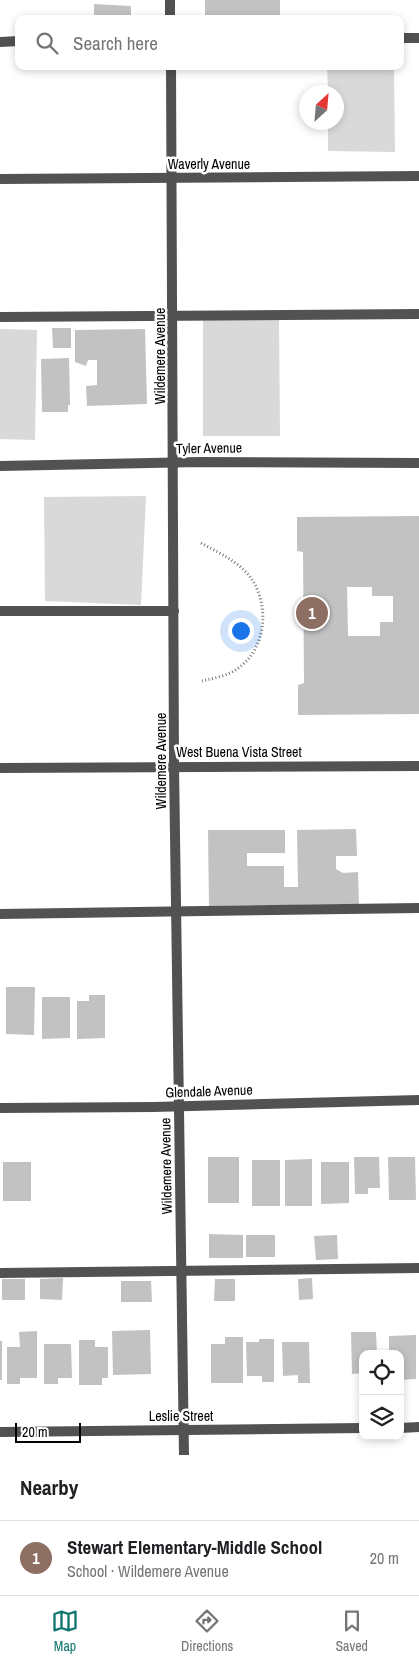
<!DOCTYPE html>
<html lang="en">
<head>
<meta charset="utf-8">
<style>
	body { margin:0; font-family:"Archivo Narrow",sans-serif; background:#f6f6f6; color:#202124 }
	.controls { position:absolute; right:15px; bottom:15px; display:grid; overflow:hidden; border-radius:10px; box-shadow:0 2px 8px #0003 }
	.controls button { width:45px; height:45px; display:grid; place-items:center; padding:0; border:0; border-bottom:1px solid #e0e0e0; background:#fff; color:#202124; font:25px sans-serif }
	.compass { position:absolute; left:299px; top:85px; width:45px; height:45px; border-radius:50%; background:#fff; box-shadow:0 2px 8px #0003; rotate:26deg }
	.scale { position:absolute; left:15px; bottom:12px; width:66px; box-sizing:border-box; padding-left:5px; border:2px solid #000; border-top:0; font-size:14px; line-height:18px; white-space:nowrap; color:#000; -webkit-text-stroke:4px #fff; paint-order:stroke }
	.you { position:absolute; left:240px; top:630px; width:18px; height:18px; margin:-12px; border:4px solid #fff; border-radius:50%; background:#1a73e8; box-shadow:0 0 0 8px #1a73e833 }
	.badge { display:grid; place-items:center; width:32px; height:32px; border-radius:50%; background:#0f766e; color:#fff; font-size:16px; font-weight:700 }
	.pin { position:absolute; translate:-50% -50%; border:2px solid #fff; box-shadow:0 1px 5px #0006 }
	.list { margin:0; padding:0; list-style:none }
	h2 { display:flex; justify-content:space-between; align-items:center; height:65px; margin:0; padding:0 20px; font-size:21px }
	h2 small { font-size:16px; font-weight:400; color:#757577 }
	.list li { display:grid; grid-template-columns:32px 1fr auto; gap:15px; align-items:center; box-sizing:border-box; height:75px; padding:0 20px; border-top:1px solid #e0e0e0 }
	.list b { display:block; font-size:19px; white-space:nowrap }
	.list p { margin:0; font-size:16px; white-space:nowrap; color:#757577 }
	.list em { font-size:16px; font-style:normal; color:#757577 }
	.icon { flex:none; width:28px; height:28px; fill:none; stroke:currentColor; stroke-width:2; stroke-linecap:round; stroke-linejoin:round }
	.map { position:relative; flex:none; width:419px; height:1455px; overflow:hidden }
	.search { position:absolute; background:#fff; box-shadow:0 2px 8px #0003; left:15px; right:15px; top:15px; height:55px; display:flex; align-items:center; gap:12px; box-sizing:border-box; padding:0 18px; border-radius:10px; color:#757577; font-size:19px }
	.sheet { height:140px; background:#fff }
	nav { display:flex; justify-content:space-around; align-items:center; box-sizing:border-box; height:70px; border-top:1px solid #e0e0e0; background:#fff; font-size:14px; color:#757577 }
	nav a { display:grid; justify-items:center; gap:2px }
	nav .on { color:#0f766e }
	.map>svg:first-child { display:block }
	.grass { fill:#d9d9d9 }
	.building { fill:#c2c2c2; fill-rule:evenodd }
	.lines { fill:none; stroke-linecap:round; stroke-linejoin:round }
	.path { stroke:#747474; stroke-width:3; stroke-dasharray:1 2.5; stroke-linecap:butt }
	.service { stroke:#525252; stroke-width:10 }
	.minor { stroke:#525252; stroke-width:10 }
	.labels { text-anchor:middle; stroke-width:5; stroke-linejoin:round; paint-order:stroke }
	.street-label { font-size:14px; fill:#000; stroke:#fff }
</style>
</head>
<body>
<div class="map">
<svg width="419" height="1455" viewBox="0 0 419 1455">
	<rect width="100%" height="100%" fill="#fff"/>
	<g class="grass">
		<polygon points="327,66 394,66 395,152 328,151 328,123 336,122 336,92 328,92"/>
		<polygon points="203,320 279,320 280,436 203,436"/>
		<polygon points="0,329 37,330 35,440 0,439"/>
		<polygon points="146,496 141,605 45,601 44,497"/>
	</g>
	<g class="building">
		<rect x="205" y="0" width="75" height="19"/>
		<polygon points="94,4 131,6 131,19 94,19"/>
		<polygon points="52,328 71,328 71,348 53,348"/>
		<polygon points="145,329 147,404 87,406 86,386 97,385 97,360 88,360 86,366 75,362 75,330"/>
		<polygon points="69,358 70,405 68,405 68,412 42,412 41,359"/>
		<path d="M 419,516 L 419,714 L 298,715 L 298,685 L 304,683 L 303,552 L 297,551 L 297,517 ZM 347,587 L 372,587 L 372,596 L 393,596 L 393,622 L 380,622 L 380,636 L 348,636 Z"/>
		<polygon points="356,829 357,856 336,856 336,869 343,873 358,872 359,904 209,906 208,830 285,830 285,853 247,853 247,866 284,866 284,887 298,887 297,830"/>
		<polygon points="6,987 35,987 34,1035 6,1034"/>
		<polygon points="89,995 105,995 105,1038 77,1039 77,1001 89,1001"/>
		<polygon points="42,997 70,997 70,1038 42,1039"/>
		<rect x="208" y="1157" width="31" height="46"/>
		<polygon points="354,1157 379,1157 380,1188 368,1188 368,1194 355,1194"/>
		<polygon points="388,1157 415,1157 416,1200 389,1200"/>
		<polygon points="312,1159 312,1206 285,1206 285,1160"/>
		<rect x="252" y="1160" width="28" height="46"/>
		<rect x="3" y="1162" width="28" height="39"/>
		<polygon points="321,1162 349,1162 349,1203 321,1204"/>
		<polygon points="209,1234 243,1235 243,1258 209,1258"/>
		<rect x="246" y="1235" width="29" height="22"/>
		<polygon points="337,1235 338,1259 316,1260 314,1236"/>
		<polygon points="63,1278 62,1300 40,1299 40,1279"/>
		<polygon points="312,1278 313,1299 299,1300 298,1279"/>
		<rect x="2" y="1279" width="23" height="21"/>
		<polygon points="215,1279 235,1279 235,1301 214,1301"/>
		<polygon points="121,1281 151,1281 152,1302 121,1302"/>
		<polygon points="150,1330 151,1374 113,1375 112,1331"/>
		<polygon points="37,1331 37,1378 20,1378 20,1384 7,1384 7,1347 20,1347 19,1332"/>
		<polygon points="351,1332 376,1332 377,1354 363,1354 363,1373 352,1374"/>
		<polygon points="416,1335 416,1379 400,1380 400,1354 389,1354 389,1336"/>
		<polygon points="225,1337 243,1337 243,1383 211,1383 211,1344 225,1344"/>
		<polygon points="259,1339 274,1339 274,1382 262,1382 262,1376 247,1376 246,1342 259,1342"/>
		<polygon points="79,1340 95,1340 95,1347 108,1347 108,1378 102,1378 102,1385 79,1385"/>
		<rect x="0" y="1341" width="2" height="39"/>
		<polygon points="282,1342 309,1342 310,1383 298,1383 298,1375 283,1376"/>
		<polygon points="44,1344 71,1344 72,1378 58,1378 58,1384 44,1384"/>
	</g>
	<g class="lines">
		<path class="path" d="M 201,543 C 219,553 238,561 251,578 C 269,604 267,645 241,666 C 231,675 215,678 202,681"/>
		<g class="service">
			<polyline points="400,38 419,38"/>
			<polyline points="0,42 19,41"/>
			<polyline points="0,317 419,314"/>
			<polyline points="0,611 174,611"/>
			<polyline points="0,914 419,908"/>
			<polyline points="0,1273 419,1268"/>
		</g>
		<g class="minor">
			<polyline points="170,0 170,19"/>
			<polyline points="171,66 174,766 184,1455"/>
			<polyline points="0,179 419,176"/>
			<polyline points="0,466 200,462 419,463"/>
			<polyline points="0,768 419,766"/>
			<polyline points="0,1108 154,1107 419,1100"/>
			<polyline points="400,1428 419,1427"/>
			<polyline points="0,1432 363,1428"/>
		</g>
	</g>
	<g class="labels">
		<g class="street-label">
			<text x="209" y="169">Waverly Avenue</text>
			<text transform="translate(160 356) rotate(-90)" y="5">Wildemere Avenue</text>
			<text transform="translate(209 448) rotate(-1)" y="5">Tyler Avenue</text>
			<text x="239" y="757">West Buena Vista Street</text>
			<text transform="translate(161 761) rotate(-90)" y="5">Wildemere Avenue</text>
			<text transform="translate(209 1091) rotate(-2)" y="5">Glendale Avenue</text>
			<text transform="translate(166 1166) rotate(-91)" y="5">Wildemere Avenue</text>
			<text x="181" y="1421">Leslie Street</text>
		</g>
	</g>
</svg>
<div class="controls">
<button><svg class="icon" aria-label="locate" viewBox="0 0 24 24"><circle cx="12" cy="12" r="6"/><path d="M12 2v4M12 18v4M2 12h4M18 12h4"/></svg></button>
<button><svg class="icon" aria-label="layers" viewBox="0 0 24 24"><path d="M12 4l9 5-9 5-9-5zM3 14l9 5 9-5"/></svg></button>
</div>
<svg class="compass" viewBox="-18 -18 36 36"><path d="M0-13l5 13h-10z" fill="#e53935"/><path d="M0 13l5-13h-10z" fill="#757577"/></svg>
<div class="scale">20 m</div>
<div class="you"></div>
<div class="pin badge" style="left:312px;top:613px;background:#8d6e63">1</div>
<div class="search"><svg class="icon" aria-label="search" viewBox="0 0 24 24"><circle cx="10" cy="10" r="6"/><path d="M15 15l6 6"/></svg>Search here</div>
</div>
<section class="sheet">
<h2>Nearby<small></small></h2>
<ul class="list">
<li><span class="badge" style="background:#8d6e63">1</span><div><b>Stewart Elementary-Middle School</b><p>School · Wildemere Avenue</p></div><em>20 m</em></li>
</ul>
</section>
<nav>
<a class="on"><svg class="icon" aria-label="map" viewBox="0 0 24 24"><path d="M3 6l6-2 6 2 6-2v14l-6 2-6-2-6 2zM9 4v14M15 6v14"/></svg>Map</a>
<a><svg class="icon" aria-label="directions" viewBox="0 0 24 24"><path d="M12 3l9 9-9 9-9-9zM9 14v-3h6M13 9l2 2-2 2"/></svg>Directions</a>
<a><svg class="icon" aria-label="saved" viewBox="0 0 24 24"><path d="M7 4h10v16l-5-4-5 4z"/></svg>Saved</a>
</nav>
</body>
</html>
